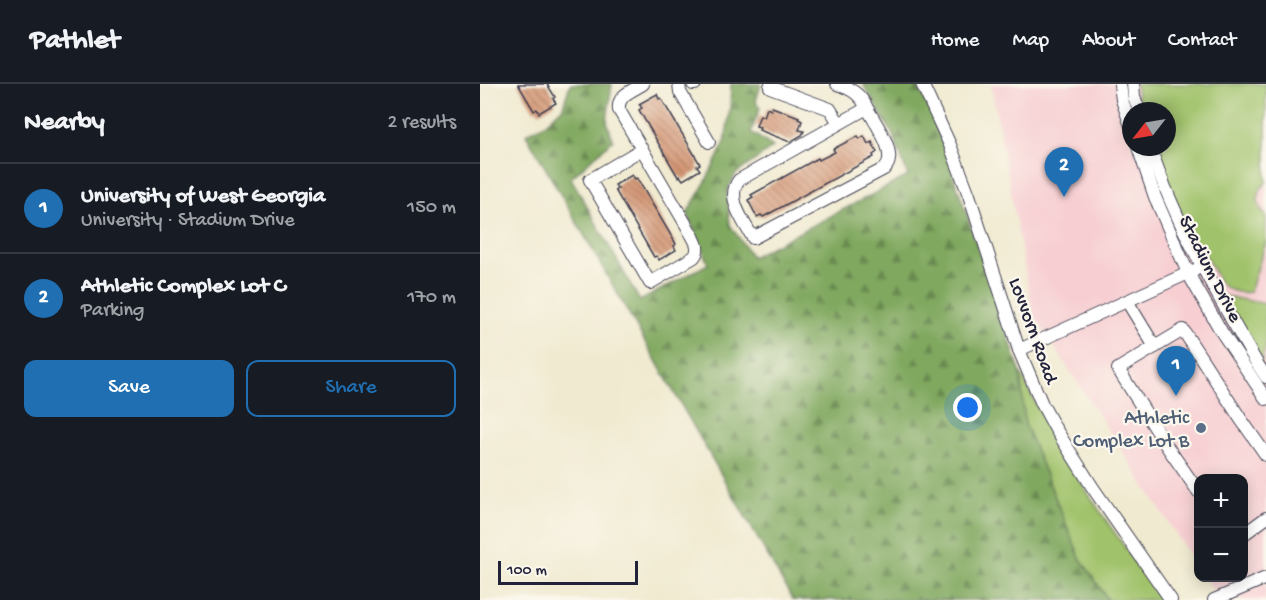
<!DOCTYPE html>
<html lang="en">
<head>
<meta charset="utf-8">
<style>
	body { margin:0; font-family:"Gochi Hand",sans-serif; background:#20242c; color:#f1f3f6 }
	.controls { position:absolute; right:18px; bottom:18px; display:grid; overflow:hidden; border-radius:12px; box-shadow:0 3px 15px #0003 }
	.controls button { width:54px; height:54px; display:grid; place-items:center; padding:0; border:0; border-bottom:2px solid #363941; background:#171b24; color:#f1f3f6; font:30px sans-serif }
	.compass { position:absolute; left:642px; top:18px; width:54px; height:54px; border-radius:50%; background:#171b24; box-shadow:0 3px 15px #0003; rotate:239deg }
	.scale { position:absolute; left:18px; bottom:15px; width:140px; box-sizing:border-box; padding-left:6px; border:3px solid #22223b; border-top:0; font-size:16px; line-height:21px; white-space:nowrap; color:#22223b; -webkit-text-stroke:4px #fbf7ec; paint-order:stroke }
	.you { position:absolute; left:488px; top:324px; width:21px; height:21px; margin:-15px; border:4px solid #fff; border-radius:50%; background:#1a73e8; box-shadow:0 0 0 9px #1a73e833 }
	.badge { display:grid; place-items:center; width:39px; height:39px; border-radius:50%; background:#1f6fb2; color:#fff; font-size:20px; font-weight:700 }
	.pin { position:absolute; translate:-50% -50px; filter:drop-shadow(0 2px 3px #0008) }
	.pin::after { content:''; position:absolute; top:32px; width:21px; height:18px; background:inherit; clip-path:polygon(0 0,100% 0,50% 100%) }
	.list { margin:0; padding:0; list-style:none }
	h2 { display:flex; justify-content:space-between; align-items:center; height:78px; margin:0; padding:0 24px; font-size:26px }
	h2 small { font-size:20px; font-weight:400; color:#9ea1a6 }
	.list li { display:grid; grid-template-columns:39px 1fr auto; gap:18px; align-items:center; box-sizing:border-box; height:90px; padding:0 24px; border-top:2px solid #363941 }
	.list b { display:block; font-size:22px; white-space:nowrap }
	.list p { margin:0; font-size:20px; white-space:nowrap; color:#9ea1a6 }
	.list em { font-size:20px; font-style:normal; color:#9ea1a6 }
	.actions { display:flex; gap:12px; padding:18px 24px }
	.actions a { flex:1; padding:14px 0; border:2px solid #1f6fb2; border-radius:12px; text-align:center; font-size:21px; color:#1f6fb2 }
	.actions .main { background:#1f6fb2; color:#fff }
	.map { position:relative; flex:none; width:786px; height:516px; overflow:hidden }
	header { display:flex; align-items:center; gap:36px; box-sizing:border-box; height:84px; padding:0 30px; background:#171b24; border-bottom:2px solid #363941 }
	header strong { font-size:28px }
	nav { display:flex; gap:33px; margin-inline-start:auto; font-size:21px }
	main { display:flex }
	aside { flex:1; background:#171b24 }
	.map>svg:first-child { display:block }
	.built { fill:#f7cfd3; fill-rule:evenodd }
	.grass { fill:#a0c26b; stroke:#617253; stroke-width:1.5 }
	.forest { fill:url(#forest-firs); stroke:#51654d; stroke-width:1.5 }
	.building { fill:url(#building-back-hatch) }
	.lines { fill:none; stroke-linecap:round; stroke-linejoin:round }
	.minor-casing { stroke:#414051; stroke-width:14 }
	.minor { stroke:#fff; stroke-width:12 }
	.service-dot { fill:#5c6f8a; stroke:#fbf7ec; stroke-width:2 }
	.labels { text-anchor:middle; stroke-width:4.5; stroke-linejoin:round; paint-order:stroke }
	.street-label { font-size:20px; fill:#22223b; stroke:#fbf7ec }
	.service-label { font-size:20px; fill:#4e5e75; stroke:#fbf7ec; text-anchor:end }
</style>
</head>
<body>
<header>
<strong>Pathlet</strong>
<nav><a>Home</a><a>Map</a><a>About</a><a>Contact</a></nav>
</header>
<main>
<aside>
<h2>Nearby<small>2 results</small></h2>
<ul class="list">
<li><span class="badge">1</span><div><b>University of West Georgia</b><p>University · Stadium Drive</p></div><em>150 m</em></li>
<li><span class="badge">2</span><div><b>Athletic Complex Lot C</b><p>Parking</p></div><em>170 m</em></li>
</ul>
<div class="actions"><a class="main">Save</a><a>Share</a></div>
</aside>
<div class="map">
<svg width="786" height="516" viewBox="0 0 786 516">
	<defs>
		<pattern id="forest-firs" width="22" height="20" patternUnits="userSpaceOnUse" patternTransform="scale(1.5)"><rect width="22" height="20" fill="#80a85f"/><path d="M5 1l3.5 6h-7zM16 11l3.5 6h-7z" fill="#688850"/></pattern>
		<pattern id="building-back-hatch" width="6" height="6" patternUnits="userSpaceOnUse" patternTransform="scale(1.5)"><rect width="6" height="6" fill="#d49674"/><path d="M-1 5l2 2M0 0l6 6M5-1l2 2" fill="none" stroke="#ac7a60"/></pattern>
	</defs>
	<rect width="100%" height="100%" fill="#fbf7ec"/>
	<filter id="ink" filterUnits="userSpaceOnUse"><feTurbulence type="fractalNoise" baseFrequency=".0167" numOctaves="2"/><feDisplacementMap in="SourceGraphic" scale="12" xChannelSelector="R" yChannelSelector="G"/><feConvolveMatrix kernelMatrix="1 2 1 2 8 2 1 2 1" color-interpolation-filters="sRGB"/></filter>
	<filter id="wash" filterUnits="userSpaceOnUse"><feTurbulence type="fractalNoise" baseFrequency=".008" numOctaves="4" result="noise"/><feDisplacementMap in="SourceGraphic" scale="24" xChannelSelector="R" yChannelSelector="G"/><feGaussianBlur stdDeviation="1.35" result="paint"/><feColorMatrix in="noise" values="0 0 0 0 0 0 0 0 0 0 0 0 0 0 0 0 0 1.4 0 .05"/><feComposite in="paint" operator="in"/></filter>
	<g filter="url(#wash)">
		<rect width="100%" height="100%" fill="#f0ead0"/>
		<path class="built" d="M 511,0 L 786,0 L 786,516 L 739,516 L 725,494 L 764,494 L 764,394 L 718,394 L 718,484 L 553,230 ZM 651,27 L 687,27 L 687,63 L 651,63 Z"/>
		<g class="grass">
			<path d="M 655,0 L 786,0 L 786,99 L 782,103 L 779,110 L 778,117 L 780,124 L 786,132 L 786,158 L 770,208 C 760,210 748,207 740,199 L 721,163 L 715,165 L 672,63 L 687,63 L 687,27 L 660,27 Z"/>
			<polygon points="745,212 786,220 786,262 781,279 741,215"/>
			<path d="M 540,287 C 570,353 609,413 651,472 C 661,487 675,500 684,516 L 628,516 L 600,474 L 544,340 Z"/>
		</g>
		<polygon class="forest" points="90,0 132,0 127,37 133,56 91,94 160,217 228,180 207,129 225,99 245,58 250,24 251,0 281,0 276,17 280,24 271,48 293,63 256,90 247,107 250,141 272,173 428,92 412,49 383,0 437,0 454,34 540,287 545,340 600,474 628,516 313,516 46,50 65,40 83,23"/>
		<g id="blocks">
			<g class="building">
				<polygon points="38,0 67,0 75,13 73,15 76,19 59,29 57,25 54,27"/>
				<polygon points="177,10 179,15 181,14 220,80 217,82 220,86 203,96 200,92 198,93 159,26 162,24 159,20"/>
				<polygon points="292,23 319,33 318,35 322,37 319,46 324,47 322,51 310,58 279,46 280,43 276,42 280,31 284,33 287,24 291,26"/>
				<polygon points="378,52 379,55 384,52 388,60 392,58 397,68 393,71 394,73 283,133 281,131 277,133 268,116 273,113 271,111 338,74 339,76 355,68 353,65"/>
				<polygon points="152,91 155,95 157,94 196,160 194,162 196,166 179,176 177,172 174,173 135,106 138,105 135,101"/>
			</g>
		</g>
	</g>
	<g filter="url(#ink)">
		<use href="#blocks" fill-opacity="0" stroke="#414051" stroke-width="1.5"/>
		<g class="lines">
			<defs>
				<g id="minor">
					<polyline points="199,0 200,8 229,58"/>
					<polyline points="213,0 215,0"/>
					<polyline points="291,0 290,3 350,25 359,39"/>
					<path d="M 357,0 C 372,5 380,10 387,24 C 395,39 420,71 404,85 L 273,154 C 264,138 245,114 259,96 L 387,24"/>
					<polyline points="442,0 470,61 489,111 539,266 562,320 575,344 613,404 691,516"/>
					<polyline points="640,0 642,16 651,42"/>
					<polyline points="653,0 654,12 659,27"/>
					<polyline points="658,63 675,113 708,189 741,247 786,315"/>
					<path d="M 670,63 C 696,141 737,211 778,281 L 786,293"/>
					<path d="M 162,65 L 110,96 L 170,199 L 214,173 C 222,163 213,154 208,144 L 139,26 C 137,11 152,7 163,0"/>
					<polyline points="647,217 675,263"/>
					<polyline points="539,266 715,186"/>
					<polyline points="718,407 686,361 638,285 703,246 760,334 786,371"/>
					<polyline points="764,450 786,434"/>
					<polyline points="734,516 786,494"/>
				</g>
			</defs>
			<use href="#minor" class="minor-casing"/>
			<use href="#minor" class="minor"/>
		</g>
	</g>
	<circle class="service-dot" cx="721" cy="344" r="6"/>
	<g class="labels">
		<g class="street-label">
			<text transform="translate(732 184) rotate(63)" y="7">Stadium Drive</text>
			<text transform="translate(555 246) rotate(70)" y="7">Lovvorn Road</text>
		</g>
		<g class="service-label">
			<text x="709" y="339">Athletic<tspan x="709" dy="23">Complex Lot B</tspan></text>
		</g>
	</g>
</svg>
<div class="controls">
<button>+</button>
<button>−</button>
</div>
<svg class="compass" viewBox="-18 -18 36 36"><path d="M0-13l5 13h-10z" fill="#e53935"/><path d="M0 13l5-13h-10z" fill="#9ea1a6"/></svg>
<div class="scale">100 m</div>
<div class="you"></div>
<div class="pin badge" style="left:696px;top:312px">1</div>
<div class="pin badge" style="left:584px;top:113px">2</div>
</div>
</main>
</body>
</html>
